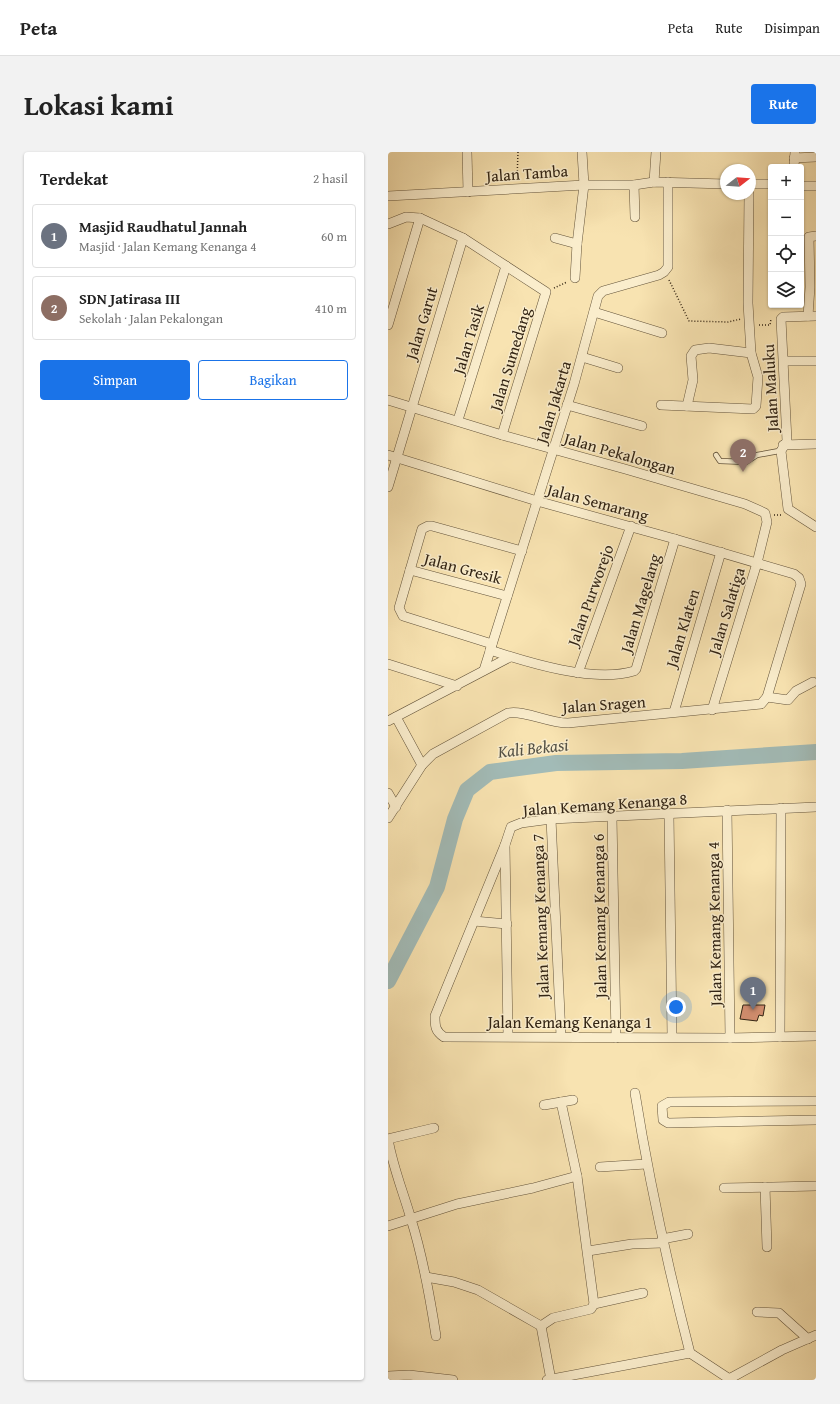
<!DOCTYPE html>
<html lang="id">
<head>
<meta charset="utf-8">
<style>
	body { margin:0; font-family:"Gentium Book Plus",serif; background:#f2f2f2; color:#222 }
	.controls { position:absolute; right:12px; top:12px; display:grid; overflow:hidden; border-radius:4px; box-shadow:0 1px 3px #0004 }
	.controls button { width:36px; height:36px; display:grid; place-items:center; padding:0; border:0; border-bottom:1px solid #e0e0e0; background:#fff; color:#222; font:20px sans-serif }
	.compass { position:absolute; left:332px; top:12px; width:36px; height:36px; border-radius:50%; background:#fff; box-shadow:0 1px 3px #0004; rotate:73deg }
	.you { position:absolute; left:288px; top:855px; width:14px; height:14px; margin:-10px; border:3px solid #fff; border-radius:50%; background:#1a73e8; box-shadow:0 0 0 6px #1a73e833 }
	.badge { display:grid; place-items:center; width:26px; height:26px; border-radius:50%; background:#1a73e8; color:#fff; font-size:13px; font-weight:700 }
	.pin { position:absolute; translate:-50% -33px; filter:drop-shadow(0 1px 2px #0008) }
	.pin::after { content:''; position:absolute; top:21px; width:14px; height:12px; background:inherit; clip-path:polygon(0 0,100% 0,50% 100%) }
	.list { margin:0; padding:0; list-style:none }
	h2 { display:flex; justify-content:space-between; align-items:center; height:52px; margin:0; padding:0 16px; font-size:17px }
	h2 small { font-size:13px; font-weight:400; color:#767676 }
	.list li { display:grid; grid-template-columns:26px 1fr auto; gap:12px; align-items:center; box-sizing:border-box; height:64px; margin:0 8px 8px; padding:0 8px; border:1px solid #e0e0e0; border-radius:4px }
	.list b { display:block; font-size:15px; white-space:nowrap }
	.list p { margin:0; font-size:13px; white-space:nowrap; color:#767676 }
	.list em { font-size:13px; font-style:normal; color:#767676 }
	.actions { display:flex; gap:8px; padding:12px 16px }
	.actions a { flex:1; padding:9px 0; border:1px solid #1a73e8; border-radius:4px; text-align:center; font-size:14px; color:#1a73e8 }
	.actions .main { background:#1a73e8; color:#fff }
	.icon { flex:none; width:22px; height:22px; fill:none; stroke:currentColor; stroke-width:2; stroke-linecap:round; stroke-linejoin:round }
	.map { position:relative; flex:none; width:428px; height:1228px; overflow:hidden; border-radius:4px }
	header { display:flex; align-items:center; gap:24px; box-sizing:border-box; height:56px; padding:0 20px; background:#fff; border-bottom:1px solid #e0e0e0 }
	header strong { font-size:19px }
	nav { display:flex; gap:22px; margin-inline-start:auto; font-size:14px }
	.intro { display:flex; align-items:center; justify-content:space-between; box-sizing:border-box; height:96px; padding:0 24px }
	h1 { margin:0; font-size:28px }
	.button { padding:10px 18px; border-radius:4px; background:#1a73e8; color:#fff; font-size:14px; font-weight:700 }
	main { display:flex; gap:24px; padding:0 24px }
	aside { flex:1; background:#fff; border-radius:4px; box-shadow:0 1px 3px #0004 }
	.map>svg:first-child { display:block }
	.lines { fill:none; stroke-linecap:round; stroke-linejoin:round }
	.river { stroke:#a2bbb7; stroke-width:16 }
	.building { fill:#d18d6e; stroke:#322414 }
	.service-casing { stroke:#64543b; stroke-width:6 }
	.minor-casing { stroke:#64543b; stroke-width:10 }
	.path { stroke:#322414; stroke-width:1.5; stroke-dasharray:1 2; stroke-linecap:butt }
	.service { stroke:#faedcc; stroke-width:4.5 }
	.minor { stroke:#faedcc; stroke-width:9 }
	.labels { text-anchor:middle; stroke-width:3; stroke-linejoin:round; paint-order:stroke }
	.street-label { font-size:16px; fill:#322414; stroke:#faedcc }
	.water-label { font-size:17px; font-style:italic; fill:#545145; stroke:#faedcc }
</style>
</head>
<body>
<header>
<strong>Peta</strong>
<nav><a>Peta</a><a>Rute</a><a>Disimpan</a></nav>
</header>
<div class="intro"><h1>Lokasi kami</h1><a class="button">Rute</a></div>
<main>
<aside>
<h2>Terdekat<small>2 hasil</small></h2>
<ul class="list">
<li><span class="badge" style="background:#6b7280">1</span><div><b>Masjid Raudhatul Jannah</b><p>Masjid · Jalan Kemang Kenanga 4</p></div><em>60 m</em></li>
<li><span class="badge" style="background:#8d6e63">2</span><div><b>SDN Jatirasa III</b><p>Sekolah · Jalan Pekalongan</p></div><em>410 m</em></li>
</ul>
<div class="actions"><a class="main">Simpan</a><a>Bagikan</a></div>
</aside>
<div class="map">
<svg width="428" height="1228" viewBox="0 0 428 1228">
	<rect width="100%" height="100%" fill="#f8e3b1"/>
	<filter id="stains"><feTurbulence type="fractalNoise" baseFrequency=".005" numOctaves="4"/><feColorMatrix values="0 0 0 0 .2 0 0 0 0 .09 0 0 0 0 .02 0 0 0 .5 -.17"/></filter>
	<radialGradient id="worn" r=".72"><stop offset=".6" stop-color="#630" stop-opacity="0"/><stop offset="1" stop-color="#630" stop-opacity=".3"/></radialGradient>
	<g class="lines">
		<polyline class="river" points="0,829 49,735 67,667 79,638 102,620 168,611 294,609 428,600"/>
	</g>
	<polygon class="building" points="355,853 377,853 375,864 371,863 369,869 352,867"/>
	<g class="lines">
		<defs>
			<polyline id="service" points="328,303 332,309 358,310 369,303 391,299 392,297"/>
			<g id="minor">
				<polyline points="79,0 80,40"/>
				<polyline points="406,6 428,5"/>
				<polyline points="406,15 407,0"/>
				<polyline points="266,30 268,0"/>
				<polyline points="362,32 383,32"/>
				<polyline points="246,33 247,65"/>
				<polyline points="413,34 428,34"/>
				<polyline points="0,44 196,33 246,33 266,30 338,32"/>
				<polyline points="0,72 18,65 32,66 75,86 158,140 114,283"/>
				<polyline points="167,86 189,92"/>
				<polyline points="187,126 189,92 196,33 194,0"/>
				<polyline points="206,160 274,181"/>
				<polyline points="420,164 422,135 421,85 428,84"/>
				<polyline points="428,164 395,165 393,167 399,289 393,299 400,357 428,375"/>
				<polyline points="0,173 32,66"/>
				<polyline points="194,205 230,216"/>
				<polyline points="397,209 428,209"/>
				<polyline points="0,248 114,283 237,317 357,352 377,361 379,370 369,411 324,558"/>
				<polyline points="179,253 254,274"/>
				<polyline points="273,253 365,257 368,254 370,225 363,201 360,151 361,42"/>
				<polyline points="299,254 305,228 303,204 307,198 321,196 363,201"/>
				<polyline points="70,268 118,114"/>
				<polyline points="395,293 428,292"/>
				<path d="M 0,303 L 149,349 L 287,387 L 406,422 L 411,426 L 413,432 L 379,545 L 373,552 L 180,571 C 160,571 137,558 120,561 L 45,602 L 34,613 L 0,666"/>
				<polyline points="0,335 75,86"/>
				<polyline points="22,418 119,444"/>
				<polyline points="104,492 15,464 11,456 34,377 40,374 44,374 134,399"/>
				<path d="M 102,498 C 141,511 206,531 246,519 L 248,517 L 287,387"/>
				<polyline points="0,512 69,534"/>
				<polyline points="96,518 186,232 210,144 215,139 271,123 276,120 280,115 280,30"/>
				<polyline points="190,521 243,374"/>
				<polyline points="379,545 400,548 408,539 425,530"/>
				<polyline points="286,560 333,400"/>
				<polyline points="8,565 34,613"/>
				<polyline points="0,569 122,505"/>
				<polyline points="0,641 8,655"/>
				<polyline points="339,658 342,886"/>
				<polyline points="281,663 284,885"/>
				<polyline points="224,665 228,886"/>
				<polyline points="163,667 173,884"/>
				<path d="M 117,693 L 47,864 C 47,874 47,879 56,885 L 342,886 L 428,884"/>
				<polyline points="86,769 119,772"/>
				<polyline points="120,884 117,693 123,675 133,671 163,667 428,655"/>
				<polyline points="392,885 393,656"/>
				<path d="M 247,941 C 261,1029 280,1115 302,1201"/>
				<polyline points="428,949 281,950 274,954 275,968 280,971 428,968"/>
				<polyline points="173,950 189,1024"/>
				<polyline points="156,953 185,948"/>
				<path d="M 46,976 L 0,987 C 5,1016 15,1039 23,1067 C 35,1105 42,1145 48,1184"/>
				<polyline points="212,1015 258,1012"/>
				<polyline points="377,1035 379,1095"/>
				<polyline points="336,1036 428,1034"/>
				<polyline points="0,1074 69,1052 145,1036 189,1024 206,1152 203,1157 165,1166 153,1174 163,1228"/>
				<polyline points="274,1087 300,1082"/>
				<polyline points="200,1099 244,1092 274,1091"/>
				<polyline points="38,1125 66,1130 90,1138 153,1174"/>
				<polyline points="206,1152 255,1141"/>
				<polyline points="369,1160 391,1161 420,1187"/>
				<polyline points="0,1224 21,1223 65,1228"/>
				<polyline points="341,1227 394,1198 428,1183"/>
				<polyline points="159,1228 302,1201 343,1228"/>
			</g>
		</defs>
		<use href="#service" class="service-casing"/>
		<use href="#minor" class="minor-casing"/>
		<g class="path">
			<polyline points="129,28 130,0"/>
			<polyline points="281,128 301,169 340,170 353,167"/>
			<polyline points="166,136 179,130"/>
			<polyline points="371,173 382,173 383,167"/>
			<polyline points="386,363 394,363"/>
		</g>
		<use href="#service" class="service"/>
		<use href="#minor" class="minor"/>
	</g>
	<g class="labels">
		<g class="street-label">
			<text transform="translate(139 21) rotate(-4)" y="6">Jalan Tamba</text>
			<text transform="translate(33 171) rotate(-73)" y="6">Jalan Garut</text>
			<text transform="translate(80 187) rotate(-73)" y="6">Jalan Tasik</text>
			<text transform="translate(122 207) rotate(-73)" y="6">Jalan Sumedang</text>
			<text transform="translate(382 236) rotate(-93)" y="6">Jalan Maluku</text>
			<text transform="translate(165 250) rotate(-73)" y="6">Jalan Jakarta</text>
			<text transform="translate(232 301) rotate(16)" y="6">Jalan Pekalongan</text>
			<text transform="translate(210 350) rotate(15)" y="6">Jalan Semarang</text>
			<text transform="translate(75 416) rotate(15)" y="6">Jalan Gresik</text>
			<text transform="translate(202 443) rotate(-70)" y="6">Jalan Purworejo</text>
			<text transform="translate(252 451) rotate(-73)" y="6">Jalan Magelang</text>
			<text transform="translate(338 459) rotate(-73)" y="6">Jalan Salatiga</text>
			<text transform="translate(294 476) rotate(-73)" y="6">Jalan Klaten</text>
			<text transform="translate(216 552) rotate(-4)" y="6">Jalan Sragen</text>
			<text transform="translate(217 652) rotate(-4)" y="6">Jalan Kemang Kenanga 8</text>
			<text transform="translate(152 764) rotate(-92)" y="6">Jalan Kemang Kenanga 7</text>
			<text transform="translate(211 764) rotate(-91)" y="6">Jalan Kemang Kenanga 6</text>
			<text transform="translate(326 772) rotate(-91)" y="6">Jalan Kemang Kenanga 4</text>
			<text x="182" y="876">Jalan Kemang Kenanga 1</text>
		</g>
		<g class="water-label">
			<text transform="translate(145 596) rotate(-6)" y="6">Kali Bekasi</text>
		</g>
	</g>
	<rect width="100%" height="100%" filter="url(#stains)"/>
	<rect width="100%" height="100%" fill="url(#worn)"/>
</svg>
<div class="controls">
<button>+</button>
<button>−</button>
<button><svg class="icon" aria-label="locate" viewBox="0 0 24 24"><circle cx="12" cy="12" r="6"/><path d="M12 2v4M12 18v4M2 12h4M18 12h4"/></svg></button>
<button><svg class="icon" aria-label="layers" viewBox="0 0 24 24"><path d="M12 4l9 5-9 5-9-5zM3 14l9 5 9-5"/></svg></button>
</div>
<svg class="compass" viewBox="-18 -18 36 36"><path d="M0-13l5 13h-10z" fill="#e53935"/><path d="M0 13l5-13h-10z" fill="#767676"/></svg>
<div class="you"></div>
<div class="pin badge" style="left:365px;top:858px;background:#6b7280">1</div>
<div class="pin badge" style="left:355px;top:320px;background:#8d6e63">2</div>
</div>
</main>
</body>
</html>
